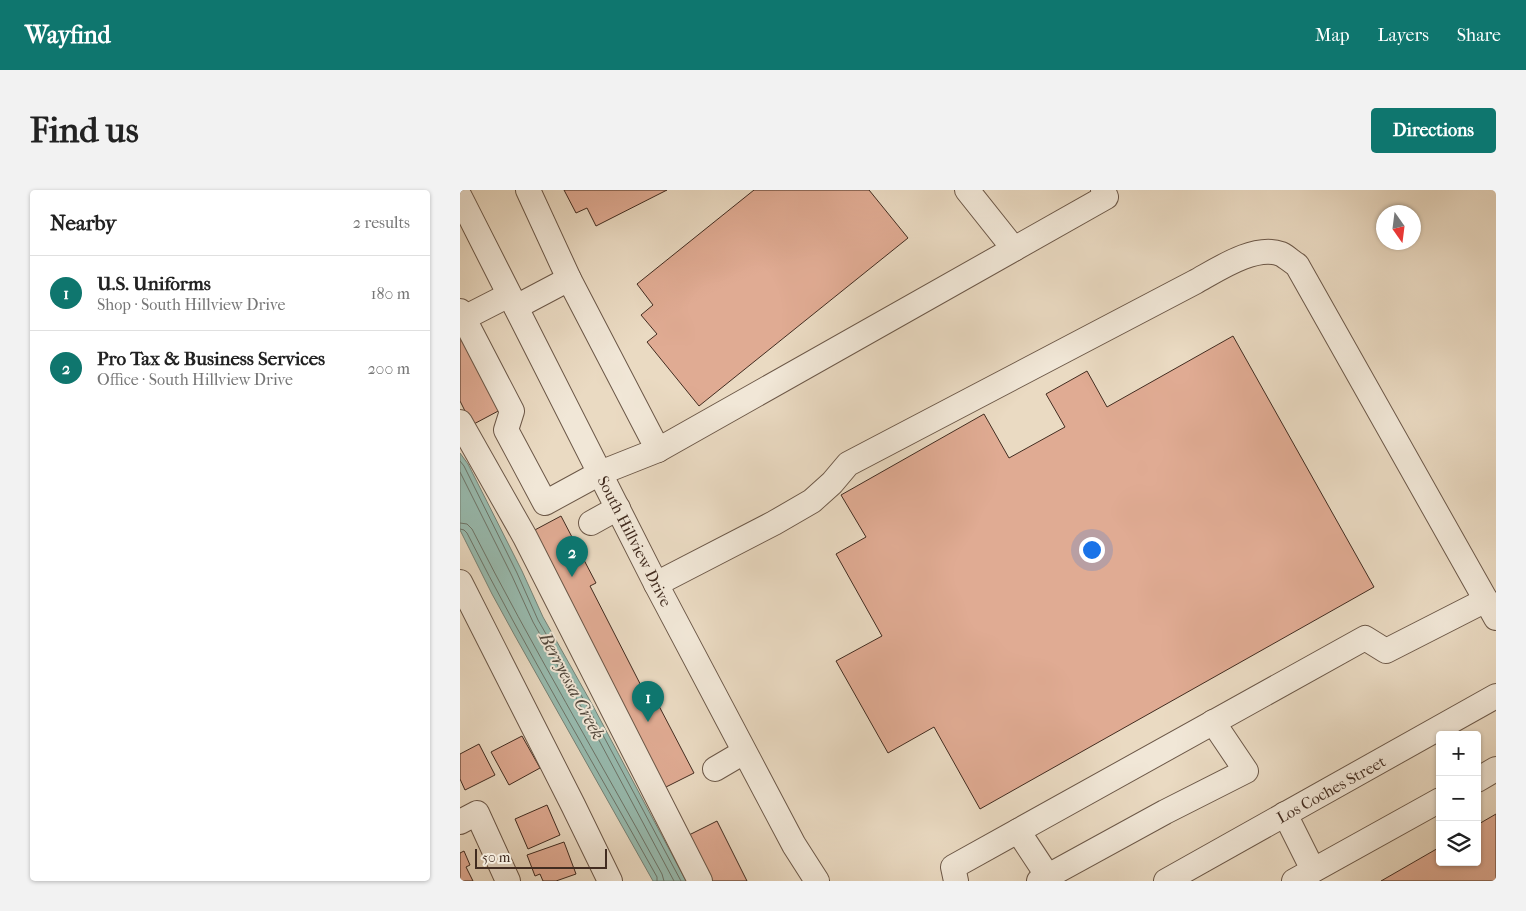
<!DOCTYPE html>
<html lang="en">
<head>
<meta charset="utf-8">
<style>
	body { margin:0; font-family:"IM FELL French Canon",serif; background:#f2f2f2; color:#222 }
	.controls { position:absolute; right:15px; bottom:15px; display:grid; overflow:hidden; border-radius:5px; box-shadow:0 1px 4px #0004 }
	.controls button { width:45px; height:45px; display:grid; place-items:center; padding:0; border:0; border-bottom:1px solid #e0e0e0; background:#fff; color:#222; font:25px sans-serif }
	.compass { position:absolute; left:916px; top:15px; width:45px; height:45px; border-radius:50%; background:#fff; box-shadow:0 1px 4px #0004; rotate:166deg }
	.scale { position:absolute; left:15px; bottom:12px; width:132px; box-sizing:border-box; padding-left:5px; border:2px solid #422c20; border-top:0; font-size:14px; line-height:18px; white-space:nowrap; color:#422c20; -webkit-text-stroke:4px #f1e7d7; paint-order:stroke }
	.you { position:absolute; left:631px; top:359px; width:18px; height:18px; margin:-12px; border:4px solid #fff; border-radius:50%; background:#1a73e8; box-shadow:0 0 0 8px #1a73e833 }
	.badge { display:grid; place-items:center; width:32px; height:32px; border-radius:50%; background:#0f766e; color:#fff; font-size:16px; font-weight:700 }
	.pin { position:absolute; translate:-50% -41px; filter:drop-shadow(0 1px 2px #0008) }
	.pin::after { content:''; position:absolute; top:26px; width:18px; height:15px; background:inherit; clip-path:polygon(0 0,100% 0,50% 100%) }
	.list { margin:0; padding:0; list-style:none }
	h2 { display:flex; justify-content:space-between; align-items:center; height:65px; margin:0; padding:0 20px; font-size:21px }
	h2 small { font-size:16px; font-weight:400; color:#767676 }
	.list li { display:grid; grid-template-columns:32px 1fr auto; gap:15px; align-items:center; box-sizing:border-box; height:75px; padding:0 20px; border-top:1px solid #e0e0e0 }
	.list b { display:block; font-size:19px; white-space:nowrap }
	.list p { margin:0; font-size:16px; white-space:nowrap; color:#767676 }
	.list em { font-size:16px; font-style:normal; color:#767676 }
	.icon { flex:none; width:28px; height:28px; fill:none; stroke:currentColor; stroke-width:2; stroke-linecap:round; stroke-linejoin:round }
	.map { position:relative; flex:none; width:1036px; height:691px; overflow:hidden; border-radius:5px }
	header { display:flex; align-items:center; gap:30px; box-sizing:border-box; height:70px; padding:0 25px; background:#0f766e; color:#fff }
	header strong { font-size:24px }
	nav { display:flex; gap:28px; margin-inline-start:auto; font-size:18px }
	.intro { display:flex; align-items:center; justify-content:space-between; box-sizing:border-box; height:120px; padding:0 30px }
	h1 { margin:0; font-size:35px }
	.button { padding:12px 22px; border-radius:5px; background:#0f766e; color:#fff; font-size:18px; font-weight:700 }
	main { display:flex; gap:30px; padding:0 30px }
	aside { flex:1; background:#fff; border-radius:5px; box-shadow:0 1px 4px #0004 }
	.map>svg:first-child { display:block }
	.water { fill:#98bbaf; stroke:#768276 }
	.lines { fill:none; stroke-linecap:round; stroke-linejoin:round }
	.shore { stroke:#6d7468; stroke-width:1 }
	.building { fill:#e0ab93; stroke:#422c20 }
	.minor-casing { stroke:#6c5848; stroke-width:26 }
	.minor { stroke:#f1e7d7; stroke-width:24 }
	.labels { text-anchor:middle; stroke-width:4; stroke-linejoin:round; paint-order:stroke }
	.street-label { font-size:16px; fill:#422c20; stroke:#f1e7d7 }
	.water-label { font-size:18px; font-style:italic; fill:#53493d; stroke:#f1e7d7 }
</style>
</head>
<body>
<header>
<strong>Wayfind</strong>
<nav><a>Map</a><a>Layers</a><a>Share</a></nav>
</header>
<div class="intro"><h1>Find us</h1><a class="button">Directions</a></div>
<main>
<aside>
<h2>Nearby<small>2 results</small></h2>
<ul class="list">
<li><span class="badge">1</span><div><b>U.S. Uniforms</b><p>Shop · South Hillview Drive</p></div><em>180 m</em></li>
<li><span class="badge">2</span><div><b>Pro Tax &amp; Business Services</b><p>Office · South Hillview Drive</p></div><em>200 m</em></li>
</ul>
</aside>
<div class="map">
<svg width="1036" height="691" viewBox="0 0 1036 691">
	<rect width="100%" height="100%" fill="#eadac2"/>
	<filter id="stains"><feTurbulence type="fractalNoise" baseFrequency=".004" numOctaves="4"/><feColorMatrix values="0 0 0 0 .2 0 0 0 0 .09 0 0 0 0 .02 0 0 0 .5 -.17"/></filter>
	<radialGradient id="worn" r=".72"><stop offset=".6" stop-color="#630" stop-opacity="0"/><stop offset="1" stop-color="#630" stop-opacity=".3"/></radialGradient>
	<polygon class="water" points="0,263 8,274 62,381 83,427 133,516 226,691 193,691 55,446 32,404 0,340"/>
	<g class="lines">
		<g class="shore">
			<polyline points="0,271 4,276 57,383 78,430 129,519 221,691"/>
			<polyline points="0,282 52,386 73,432 124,522 214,691"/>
			<path d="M 0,333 L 7,334 L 12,339 C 72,457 139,569 202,684 L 204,691"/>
			<path d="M 0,339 L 4,340 L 7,343 C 66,460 133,572 197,687 L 197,691"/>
		</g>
	</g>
	<g class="building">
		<polygon points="104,0 207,0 136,36 127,18 116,23"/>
		<polygon points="294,0 409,0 448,48 239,216 187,152 197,144 181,125 193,115 177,94"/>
		<polygon points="0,132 42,219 12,235 0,211"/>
		<polygon points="773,146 914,397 520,619 474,537 428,563 376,471 422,446 376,364 406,347 381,305 524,224 549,268 605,237 586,204 627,181 647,217"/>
		<polygon points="101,326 136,393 130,396 193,519 199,516 234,583 204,598 71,342"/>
		<polygon points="62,546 80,578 49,595 31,562"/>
		<polygon points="19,554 35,585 5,600 0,589 0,564"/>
		<polygon points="87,615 100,645 68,659 55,629"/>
		<polygon points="1036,624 1036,691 921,691 980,657 980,672 1017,672 1017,635"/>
		<polygon points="257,631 287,691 250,691 227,646"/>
		<polygon points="104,652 116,684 96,691 83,691 80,684 75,686 67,665"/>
		<polygon points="4,661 10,675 6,677 13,691 0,691 0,663"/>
	</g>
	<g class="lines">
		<defs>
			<g id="minor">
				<polyline points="68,0 109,89 198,260"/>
				<polyline points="507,0 554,59"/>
				<polyline points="0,7 196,394 334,655 357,691"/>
				<polyline points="56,117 109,89"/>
				<polyline points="0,121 52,221 46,240 85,313 140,283 198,260 646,7 643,0"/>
				<polyline points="4,128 49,105"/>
				<polyline points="0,232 65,347 240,691"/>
				<polyline points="131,333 158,318"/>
				<polyline points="0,392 113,615 150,691"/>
				<path d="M 196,394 L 314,333 L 352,311 L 372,293 L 388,274 L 735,92 C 757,80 795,54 821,64 C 827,67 832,72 837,75 L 1036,428"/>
				<polyline points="255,579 284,562"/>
				<polyline points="1017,590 1036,579"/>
				<polyline points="825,624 853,680"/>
				<polyline points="0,632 17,623 48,691"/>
				<polyline points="558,641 591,691"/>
				<polyline points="496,691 493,677 905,448 926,461 1026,410"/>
				<polyline points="579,691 705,622 786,581 753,532"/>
				<polyline points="706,691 1036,506"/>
				<polyline points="834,691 980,610"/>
			</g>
		</defs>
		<use href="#minor" class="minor-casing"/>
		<use href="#minor" class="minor"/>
	</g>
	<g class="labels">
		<g class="street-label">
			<text transform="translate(175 351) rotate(63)" y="6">South Hillview Drive</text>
			<text transform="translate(871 599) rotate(-29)" y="6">Los Coches Street</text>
		</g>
		<g class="water-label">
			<text transform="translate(112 496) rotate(62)" y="6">Berryessa Creek</text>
		</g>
	</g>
	<rect width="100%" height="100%" filter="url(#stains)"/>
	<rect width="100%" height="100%" fill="url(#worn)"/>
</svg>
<div class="controls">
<button>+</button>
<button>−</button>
<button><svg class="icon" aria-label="layers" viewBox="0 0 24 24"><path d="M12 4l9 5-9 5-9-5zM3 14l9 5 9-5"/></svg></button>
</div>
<svg class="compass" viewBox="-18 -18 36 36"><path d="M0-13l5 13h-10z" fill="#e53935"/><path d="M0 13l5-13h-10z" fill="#767676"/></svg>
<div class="scale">50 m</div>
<div class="you"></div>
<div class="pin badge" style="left:188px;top:532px">1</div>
<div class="pin badge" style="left:112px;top:387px">2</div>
</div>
</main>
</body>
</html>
